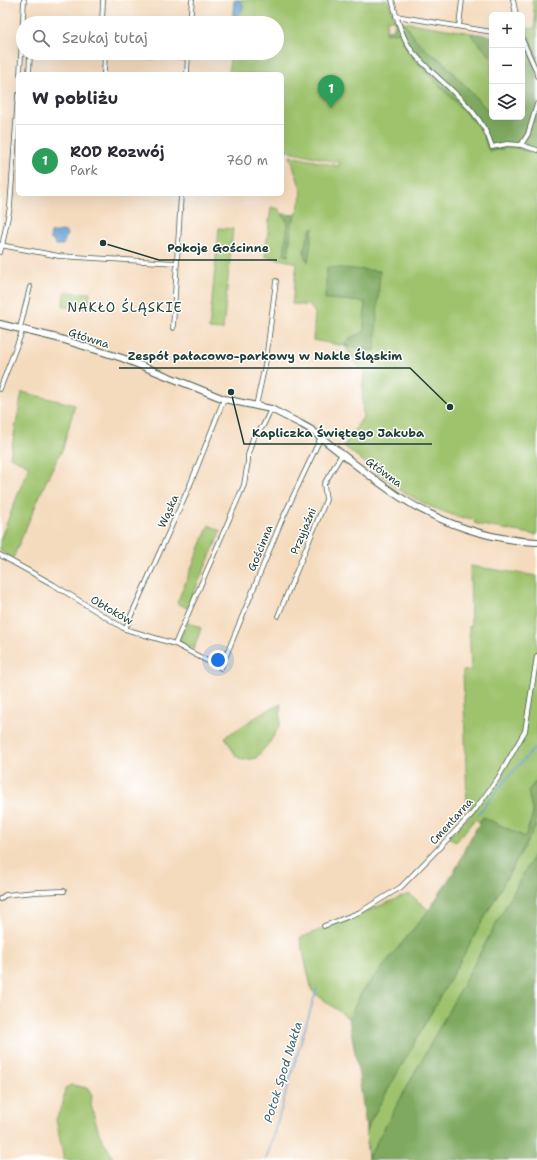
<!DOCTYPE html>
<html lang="pl">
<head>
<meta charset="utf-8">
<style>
	body { margin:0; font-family:"Shantell Sans",sans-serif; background:#f2f2f3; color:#2b2b33 }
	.controls { position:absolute; right:12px; top:12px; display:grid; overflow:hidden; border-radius:6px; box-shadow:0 4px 16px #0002 }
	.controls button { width:36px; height:36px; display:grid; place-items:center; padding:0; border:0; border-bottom:1px solid #e1e1e2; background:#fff; color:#2b2b33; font:20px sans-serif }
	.you { position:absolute; left:218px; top:660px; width:14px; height:14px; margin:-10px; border:3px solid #fff; border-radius:50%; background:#1a73e8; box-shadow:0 0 0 6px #1a73e833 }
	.badge { display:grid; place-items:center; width:26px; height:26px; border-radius:50%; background:#0f766e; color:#fff; font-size:13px; font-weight:700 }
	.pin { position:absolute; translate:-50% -33px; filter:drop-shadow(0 1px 2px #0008) }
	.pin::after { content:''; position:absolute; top:21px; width:14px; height:12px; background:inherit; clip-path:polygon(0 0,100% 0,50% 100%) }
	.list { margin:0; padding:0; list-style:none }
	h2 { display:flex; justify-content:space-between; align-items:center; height:52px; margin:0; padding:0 16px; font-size:17px }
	h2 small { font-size:13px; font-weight:400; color:#7c7c81 }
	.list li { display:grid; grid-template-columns:26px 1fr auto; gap:12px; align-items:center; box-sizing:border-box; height:72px; padding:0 16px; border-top:1px solid #e1e1e2 }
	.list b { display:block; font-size:15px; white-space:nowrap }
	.list p { margin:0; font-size:13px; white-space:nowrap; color:#7c7c81 }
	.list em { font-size:13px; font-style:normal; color:#7c7c81 }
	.icon { flex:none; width:22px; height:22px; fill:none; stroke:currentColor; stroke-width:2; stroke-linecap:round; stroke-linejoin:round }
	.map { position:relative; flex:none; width:537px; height:1160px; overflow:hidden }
	.search { position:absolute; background:#fff; box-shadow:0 4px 16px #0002; left:16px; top:16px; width:268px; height:44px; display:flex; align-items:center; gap:10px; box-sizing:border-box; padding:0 14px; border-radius:22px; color:#7c7c81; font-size:15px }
	.panel { position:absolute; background:#fff; box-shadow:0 4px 16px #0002; left:16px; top:72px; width:268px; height:124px; border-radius:6px }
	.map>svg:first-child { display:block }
	.green { fill:#9fc36d; stroke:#5f8050; fill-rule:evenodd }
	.forest { fill:#7fa960; stroke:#4f734a }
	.water { fill:#66a0d5; stroke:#426e84 }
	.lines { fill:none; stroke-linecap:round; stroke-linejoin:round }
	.stream { stroke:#66a0d5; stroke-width:1.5 }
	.street-casing { stroke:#3f5549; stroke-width:5.5 }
	.primary-casing { stroke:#3f5549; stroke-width:8 }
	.street { stroke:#fff; stroke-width:4 }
	.primary { stroke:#fff; stroke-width:6 }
	.labels { text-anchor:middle; stroke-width:3; stroke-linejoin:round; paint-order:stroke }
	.street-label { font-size:11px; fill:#1f3d34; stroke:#fff }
	.water-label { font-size:12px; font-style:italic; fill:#38606c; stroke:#fff }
	.quarter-label { font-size:13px; letter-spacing:1px; fill:#1f3d34; stroke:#fff }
	.leader { fill:none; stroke:#1f3d34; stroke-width:1.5 }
	.callout-dot { fill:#1f3d34; stroke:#fff; stroke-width:1.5 }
	.callout-label { font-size:12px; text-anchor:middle; font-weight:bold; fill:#1f3d34; stroke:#fff; stroke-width:3; stroke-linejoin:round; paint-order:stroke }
</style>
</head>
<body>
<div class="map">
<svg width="537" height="1160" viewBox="0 0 537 1160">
	<rect width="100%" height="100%" fill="#fff"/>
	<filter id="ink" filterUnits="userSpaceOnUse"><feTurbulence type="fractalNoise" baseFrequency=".025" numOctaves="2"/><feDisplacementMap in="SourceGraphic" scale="8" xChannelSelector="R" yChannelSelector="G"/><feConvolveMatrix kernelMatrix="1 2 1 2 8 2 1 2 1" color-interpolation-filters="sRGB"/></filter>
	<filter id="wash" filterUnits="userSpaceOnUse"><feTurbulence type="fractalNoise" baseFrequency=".012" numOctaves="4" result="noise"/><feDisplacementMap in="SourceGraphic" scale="16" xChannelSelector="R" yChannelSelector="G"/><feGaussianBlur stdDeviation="0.9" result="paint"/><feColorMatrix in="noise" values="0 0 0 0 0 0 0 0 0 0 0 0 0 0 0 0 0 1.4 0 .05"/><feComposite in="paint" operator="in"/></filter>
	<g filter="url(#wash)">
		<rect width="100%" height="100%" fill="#f5dbbe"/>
		<g class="green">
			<path d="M 234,0 L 388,0 L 395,20 L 387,20 L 386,34 L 399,32 L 404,44 L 413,58 L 482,130 L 489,151 L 513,147 L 537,154 L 537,535 L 481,525 L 474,523 L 475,520 L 464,517 L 463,519 L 429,506 L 414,498 L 397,488 L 344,446 L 363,417 L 362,397 L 364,369 L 361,369 L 345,346 L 313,340 L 315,313 L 310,306 L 292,304 L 297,263 L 265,256 L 271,207 L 279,209 L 288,223 L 284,255 L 288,256 L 292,223 L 296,215 L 302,193 L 290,156 L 339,166 L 340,163 L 282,149 L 282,74 L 229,74 L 230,53 L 277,53 L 277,23 L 232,23 ZM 365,302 L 375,350 L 374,351 L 345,346 L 348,339 L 364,332 Z"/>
			<polygon points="532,0 537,0 537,58 526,28 534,29 535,18"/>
			<polygon points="404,22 472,33 472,36 492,58 492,115 444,63 424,48 414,37"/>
			<polygon points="219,228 233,229 223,330 209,329"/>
			<polygon points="64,292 90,293 89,308 63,307"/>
			<polygon points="22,392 75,405 63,448 47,479 13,558 0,551 0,540 29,466 10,457"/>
			<polygon points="209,525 221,531 187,608 177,603"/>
			<polygon points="470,566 537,576 537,627 536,635 537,635 537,780 528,791 533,814 525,837 483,817 479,822 475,819 456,842 449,837 472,814 467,803 463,671 471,670 469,626 471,626"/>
			<polygon points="188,622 201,628 194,649 178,642"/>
			<polygon points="281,704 280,725 270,742 256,758 243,760 236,756 225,737 264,712"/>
			<polygon points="537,824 537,849 368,1158 366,1129"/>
			<polygon points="409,894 429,910 361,993 349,1019 312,991 300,938"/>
			<polygon points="71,1085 88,1088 92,1096 91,1105 99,1133 112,1156 111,1160 64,1160 56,1119 63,1104 65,1088"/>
		</g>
		<g class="forest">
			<polygon points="395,20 404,22 414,37 424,48 444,63 492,115 492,117 522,117 523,91 522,24 524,24 537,58 537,154 513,147 489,151 482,130 413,58 404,44 399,32 386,34 386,30 394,29"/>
			<polygon points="472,33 492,36 492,58 472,36"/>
			<polygon points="282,214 296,215 292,223 288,256 284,255 288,223"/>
			<path d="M 313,228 L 308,262 C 299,251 308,241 310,230 Z"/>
			<polygon points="327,267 380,271 375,351 345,346 348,339 364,332 365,302 325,299"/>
			<polygon points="537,780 537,824 366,1129 368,1158 537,849 537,1160 368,1160 366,1127 359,1076 349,1019 361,993 429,910 458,865 466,846 483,817 525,837 533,814 528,791"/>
		</g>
		<g class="water">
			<path d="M 239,0 L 243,5 C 243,11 240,14 234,17 L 234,2 Z"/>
			<polygon points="62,231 66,232 67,234 63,245 55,245 54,241 50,239 51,233"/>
		</g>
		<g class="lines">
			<g class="stream">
				<polyline points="479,813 503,783 537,745"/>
				<polyline points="266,1160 317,988"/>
			</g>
		</g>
	</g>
	<g filter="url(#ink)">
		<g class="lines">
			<defs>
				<g id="street">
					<path d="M 392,0 C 397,18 401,36 412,51 C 438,83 481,106 492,147 L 507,144 L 521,145 L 528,134 L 537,104"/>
					<polyline points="513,0 516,15"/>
					<polyline points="396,16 492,32"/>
					<polyline points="102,23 103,0"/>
					<polyline points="190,23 192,0"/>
					<polyline points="459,26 462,0"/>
					<polyline points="522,39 536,70 537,76"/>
					<polyline points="122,53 188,57"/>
					<polyline points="20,74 24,0"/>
					<polyline points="29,74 30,53"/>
					<polyline points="104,74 105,53"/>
					<polyline points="187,74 188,53"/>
					<polyline points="521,145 537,150"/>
					<polyline points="0,245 59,256 176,263"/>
					<polyline points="0,252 2,246 10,207 18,95"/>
					<polyline points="20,328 30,287"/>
					<polyline points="173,328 181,194"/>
					<polyline points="0,389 23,329"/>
					<polyline points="256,406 266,360 276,281"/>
					<polyline points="0,555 54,585 125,629 175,644 221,668 281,522 321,437"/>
					<polyline points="278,616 326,500 324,484 342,454"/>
					<polyline points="125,629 190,485 224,399"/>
					<polyline points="175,644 244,485 248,461 248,455 253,438 263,426 271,409"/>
					<polyline points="0,899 5,895 36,892 64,891"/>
					<polyline points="324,926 360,912 401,887 472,814 498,778 525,731 537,656"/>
				</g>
				<path id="primary" d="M 0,324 L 61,339 L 122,358 L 224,399 L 271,409 L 301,424 L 310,429 C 340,452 369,477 400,497 C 440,523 489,540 537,542"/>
			</defs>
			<use href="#street" class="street-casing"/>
			<use href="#primary" class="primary-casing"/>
			<use href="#street" class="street"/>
			<use href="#primary" class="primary"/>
		</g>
	</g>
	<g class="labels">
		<g class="street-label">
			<text transform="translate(89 338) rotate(18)" y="4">Główna</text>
			<text transform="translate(384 472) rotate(36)" y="4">Główna</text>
			<text transform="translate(168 511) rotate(-66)" y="4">Wąska</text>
			<text transform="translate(303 531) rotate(-67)" y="4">Przyjaźni</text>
			<text transform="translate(260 548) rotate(-68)" y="4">Gościnna</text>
			<text transform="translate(112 610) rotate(30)" y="4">Obłoków</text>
			<text transform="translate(451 821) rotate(-48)" y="4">Cmentarna</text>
		</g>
		<g class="water-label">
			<text transform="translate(283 1072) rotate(-73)" y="4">Potok Spod Nakła</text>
		</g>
		<g class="quarter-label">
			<text x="125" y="312">NAKŁO ŚLĄSKIE</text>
		</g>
	</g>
	<path class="leader" d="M103 243L159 260H277M450 407L410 368H119M231 392L244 444H432"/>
	<g class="callout-dot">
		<circle cx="103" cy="243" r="4"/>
		<circle cx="450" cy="407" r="4"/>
		<circle cx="231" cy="392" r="4"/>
	</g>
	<g class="callout-label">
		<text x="218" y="252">Pokoje Gościnne</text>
		<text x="265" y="360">Zespół pałacowo-parkowy w Nakle Śląskim</text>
		<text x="338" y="437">Kapliczka Świętego Jakuba</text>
	</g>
</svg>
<div class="controls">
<button>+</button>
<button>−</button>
<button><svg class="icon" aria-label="layers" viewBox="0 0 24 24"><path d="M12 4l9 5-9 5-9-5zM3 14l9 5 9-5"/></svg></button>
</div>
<div class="you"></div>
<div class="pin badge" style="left:331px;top:108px;background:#2e9e5b">1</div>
<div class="search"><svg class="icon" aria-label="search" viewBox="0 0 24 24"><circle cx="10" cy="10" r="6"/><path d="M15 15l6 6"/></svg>Szukaj tutaj</div>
<section class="panel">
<h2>W pobliżu<small></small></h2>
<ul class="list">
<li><span class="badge" style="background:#2e9e5b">1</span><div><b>ROD Rozwój</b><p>Park</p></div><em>760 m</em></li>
</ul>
</section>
</div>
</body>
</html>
